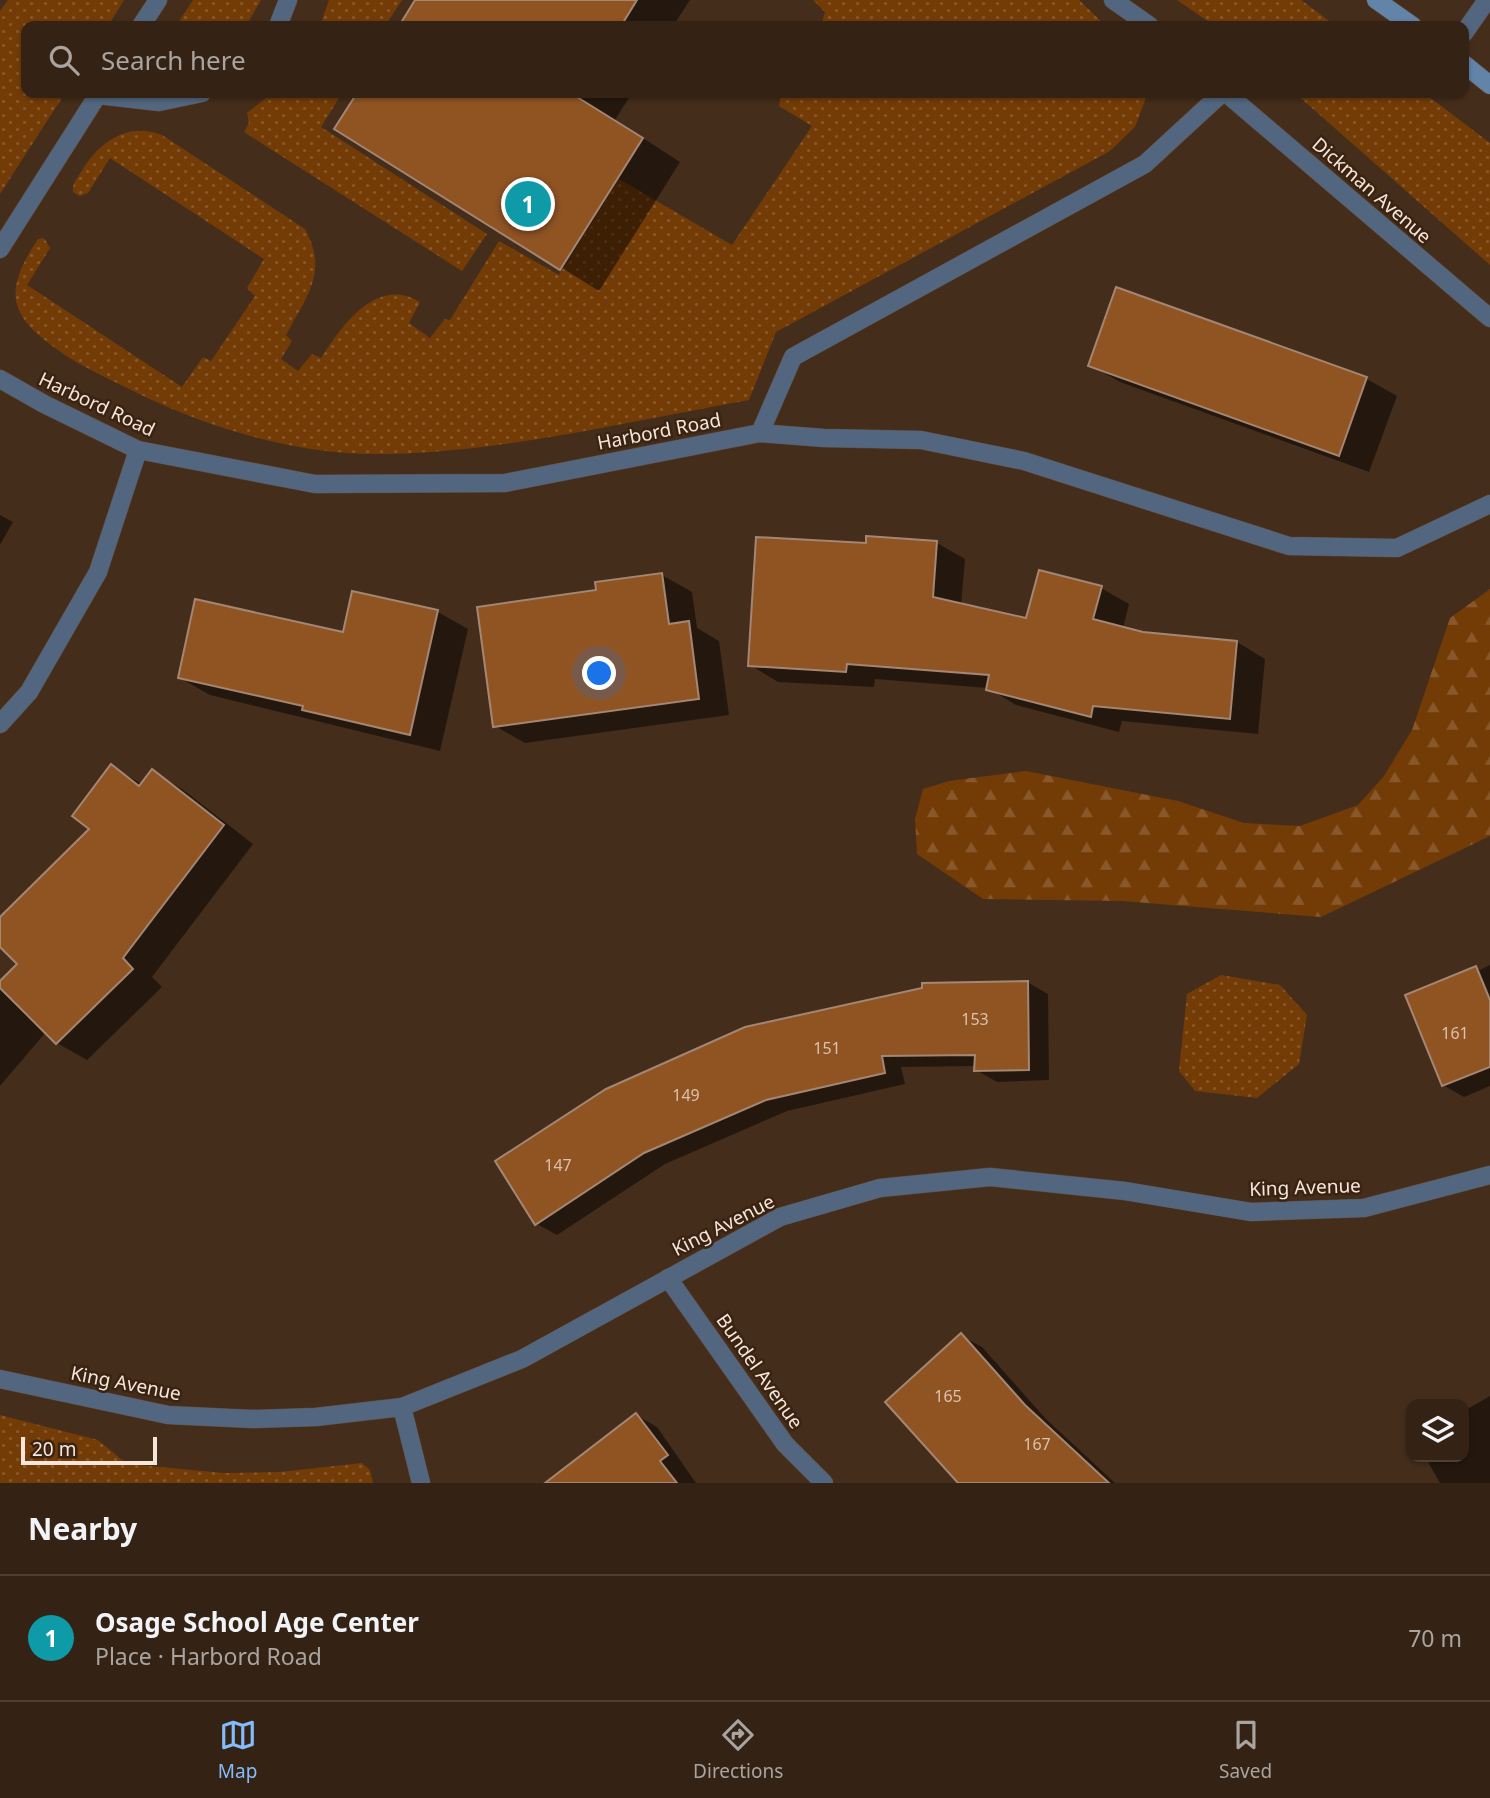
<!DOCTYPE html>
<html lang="en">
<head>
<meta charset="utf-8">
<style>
	body { margin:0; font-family:"Noto Sans",sans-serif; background:#3c2a1d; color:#f1f3f6 }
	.controls { position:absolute; right:21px; bottom:21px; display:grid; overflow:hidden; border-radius:14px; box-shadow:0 2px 5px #0004 }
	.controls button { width:63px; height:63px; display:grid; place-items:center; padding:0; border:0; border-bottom:2px solid #4e3f34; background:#342214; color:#f1f3f6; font:35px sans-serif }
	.scale { position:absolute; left:21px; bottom:18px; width:136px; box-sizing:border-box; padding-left:7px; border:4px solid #f5e5db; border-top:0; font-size:19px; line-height:24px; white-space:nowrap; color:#f5e5db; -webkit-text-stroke:5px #3a2311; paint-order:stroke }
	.you { position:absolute; left:600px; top:674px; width:24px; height:24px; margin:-18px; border:5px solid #fff; border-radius:50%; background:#1a73e8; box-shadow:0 0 0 10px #1a73e833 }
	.badge { display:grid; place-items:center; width:46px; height:46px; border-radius:50%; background:#84bcfb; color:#fff; font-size:23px; font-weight:700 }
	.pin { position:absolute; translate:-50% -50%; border:4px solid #fff; box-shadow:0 2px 7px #0006 }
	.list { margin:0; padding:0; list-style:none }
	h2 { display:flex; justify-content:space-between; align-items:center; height:91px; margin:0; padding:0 28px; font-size:30px }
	h2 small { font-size:23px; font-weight:400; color:#a9a4a0 }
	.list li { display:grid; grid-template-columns:46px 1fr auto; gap:21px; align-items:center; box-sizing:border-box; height:126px; padding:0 28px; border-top:2px solid #4e3f34 }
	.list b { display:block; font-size:26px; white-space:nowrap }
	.list p { margin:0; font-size:23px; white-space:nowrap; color:#a9a4a0 }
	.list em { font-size:23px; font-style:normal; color:#a9a4a0 }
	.icon { flex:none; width:38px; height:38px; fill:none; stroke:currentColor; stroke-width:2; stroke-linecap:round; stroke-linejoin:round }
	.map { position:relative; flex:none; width:1490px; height:1483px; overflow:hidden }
	.search { position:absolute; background:#342214; box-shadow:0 2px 5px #0004; left:21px; right:21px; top:21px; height:77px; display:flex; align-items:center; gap:18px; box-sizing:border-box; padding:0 24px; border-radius:14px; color:#a9a4a0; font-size:26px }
	.sheet { height:217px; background:#342214 }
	nav { display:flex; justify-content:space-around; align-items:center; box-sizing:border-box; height:98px; border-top:2px solid #4e3f34; background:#342214; font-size:19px; color:#a9a4a0 }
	nav a { display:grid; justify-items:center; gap:4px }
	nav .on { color:#84bcfb }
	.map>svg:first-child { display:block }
	.green { fill:url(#green-dots) }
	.forest { fill:url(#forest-firs) }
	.shadow { fill:#0007 }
	.building { fill:#905423; stroke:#a38673; stroke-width:2 }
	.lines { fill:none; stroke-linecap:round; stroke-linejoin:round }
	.lane-casing { stroke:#614a3a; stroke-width:19 }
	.street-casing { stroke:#614a3a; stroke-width:19 }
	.secondary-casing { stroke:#614a3a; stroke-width:19 }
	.lane { stroke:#52677f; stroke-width:18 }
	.street { stroke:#52677f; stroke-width:18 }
	.secondary { stroke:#6284a9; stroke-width:18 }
	.labels { text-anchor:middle; stroke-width:5; stroke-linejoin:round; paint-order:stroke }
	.number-label { font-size:16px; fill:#dcc1ad }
	.street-label { font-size:19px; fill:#f5e5db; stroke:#3a2311 }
</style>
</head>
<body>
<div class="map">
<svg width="1490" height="1483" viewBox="0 0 1490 1483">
	<defs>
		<pattern id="green-dots" width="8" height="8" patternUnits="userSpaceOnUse" patternTransform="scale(1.75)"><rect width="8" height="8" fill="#733c07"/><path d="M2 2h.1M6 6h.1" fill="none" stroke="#88582b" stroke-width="1.8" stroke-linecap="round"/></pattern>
		<pattern id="forest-firs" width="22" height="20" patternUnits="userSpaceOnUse" patternTransform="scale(1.75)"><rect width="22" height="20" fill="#733c07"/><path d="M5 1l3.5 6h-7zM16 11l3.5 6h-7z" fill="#88582b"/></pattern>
	</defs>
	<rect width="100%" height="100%" fill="#452d1b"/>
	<g class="green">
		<polygon points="8,0 124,0 108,26 26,26 26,93 65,93 0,194 0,11"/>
		<polygon points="193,0 261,0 246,26 176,26"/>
		<polygon points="329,0 402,0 385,26 320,26"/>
		<polygon points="813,0 1079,0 1106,26 821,26 825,12"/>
		<polygon points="1177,0 1301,0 1336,26 1215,26"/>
		<polygon points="272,93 342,93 321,127 487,234 462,271 244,132 249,123 247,113"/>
		<path d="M 781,93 L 1147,95 L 1135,127 L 1110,151 L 776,332 L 749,400 C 630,421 510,451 389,454 C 303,456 216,431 139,394 C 114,381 88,370 65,355 C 11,318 0,296 38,239 L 44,238 L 50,248 L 27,285 L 182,387 L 203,357 L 211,361 L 255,296 L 247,288 L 264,259 L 110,158 L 88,193 L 80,196 L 73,192 C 72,183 77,179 81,172 C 98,143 127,121 162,135 L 305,229 C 329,272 306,297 286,335 L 292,341 L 281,359 L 298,371 L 312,354 L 321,358 C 341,327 376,275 420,302 L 409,323 L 430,338 L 445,319 L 450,320 L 499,241 L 559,275 L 619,179 L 732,245 L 812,126 L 779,106 Z"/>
		<polygon points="1295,93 1424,93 1490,143 1490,265"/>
		<polygon points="1221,975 1280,985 1307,1015 1299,1064 1257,1098 1195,1091 1179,1071 1187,994"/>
		<polygon points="0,1415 98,1440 127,1464 224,1473 280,1472 362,1463 370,1470 373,1483 0,1483"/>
	</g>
	<polygon class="forest" points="1490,589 1490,836 1321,917 1122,901 983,899 917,854 915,819 923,789 949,781 1026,771 1178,801 1244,823 1300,826 1358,805 1384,776 1412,730 1450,618"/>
	<g class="shadow">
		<polygon points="417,0 690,0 673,26 401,26"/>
		<polygon points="359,93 632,93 615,120 680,162 599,291 337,128"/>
		<polygon points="1117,290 1367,379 1397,396 1369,472 1120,382 1090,365"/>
		<polygon points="0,515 13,522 0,545"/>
		<polygon points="937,543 965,559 961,606 1027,620 1101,588 1129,604 1123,628 1143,633 1237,642 1265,659 1258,734 1122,721 1119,732 1016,705 988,688 875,679 874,687 778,682 750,665 867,545"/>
		<polygon points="662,575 692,592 697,628 719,641 729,715 525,743 495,726 598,592"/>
		<polygon points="438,612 468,629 440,751 210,695 180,678"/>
		<polygon points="112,767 142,784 152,772 182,789 253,844 152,977 162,987 87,1060 57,1043 46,1032 0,1086 0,984 19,964 0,945 0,919 92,829"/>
		<polygon points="1490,965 1490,1086 1464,1097 1443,1085 1476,968 1480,970"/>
		<polygon points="1027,982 1048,994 1049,1080 997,1082 976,1070 976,1066 901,1067 905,1084 787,1111 665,1164 557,1235 537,1224 497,1162"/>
		<polygon points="961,1336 982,1347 1046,1419 1115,1483 965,1483"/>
		<polygon points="1490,1396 1490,1483 1440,1483 1425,1457 1464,1457 1464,1411"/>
		<polygon points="636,1415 657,1427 696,1483 569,1483"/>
	</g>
	<g class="building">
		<polygon points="415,0 637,0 621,26 399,26"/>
		<polygon points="357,93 579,93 577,97 643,138 560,270 334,129"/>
		<polygon points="1116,287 1367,377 1339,456 1088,366"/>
		<polygon points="866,536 937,541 933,597 1026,618 1039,570 1102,586 1093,619 1143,632 1237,641 1230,719 1093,706 1091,717 986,690 989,675 847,664 846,672 748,666 756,537 866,543"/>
		<polygon points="662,573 669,624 689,621 699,699 493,727 477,607 596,590 595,582"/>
		<polygon points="352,591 438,610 410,735 302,710 303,706 178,678 195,599 343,632"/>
		<polygon points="111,764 139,786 152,769 224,825 123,958 133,969 56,1044 0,988 0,981 17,964 0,947 0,917 89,829 72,816"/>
		<polygon points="1476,966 1490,1000 1490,1067 1442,1086 1405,995"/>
		<polygon points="1028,981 1029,1070 974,1071 975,1055 882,1056 885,1073 766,1100 644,1153 535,1225 495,1161 606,1089 745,1027 922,988 922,983"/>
		<polygon points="961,1333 1025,1405 1109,1483 958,1483 885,1402"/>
		<polygon points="636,1413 668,1455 660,1461 677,1483 545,1483"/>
	</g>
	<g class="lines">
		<defs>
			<g id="lane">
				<polyline points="141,26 158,0"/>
				<polyline points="278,26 288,0"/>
				<polyline points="98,95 159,102 202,93"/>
				<polyline points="0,249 99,93"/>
				<polyline points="402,1407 421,1483"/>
			</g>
			<g id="street">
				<polyline points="1113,0 1150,26"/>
				<polyline points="1464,33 1487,0"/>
				<polyline points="1226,93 1490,318"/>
				<polyline points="0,379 44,404 138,450 315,484 505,483 760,433 824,438 921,440 1024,461 1289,546 1397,548 1490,504"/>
				<polyline points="760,433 793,357 1145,164 1222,93"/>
				<polyline points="0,724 29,692 98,572 138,450"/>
				<polyline points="668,1278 785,1444 824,1483"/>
				<polyline points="0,1379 168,1415 252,1419 316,1417 402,1407 522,1359 780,1217 880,1188 990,1177 1125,1191 1251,1212 1364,1208 1490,1175"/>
			</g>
			<g id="secondary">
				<polyline points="1376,0 1413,26"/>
				<polyline points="1464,64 1490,85"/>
			</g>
		</defs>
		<use href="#lane" class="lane-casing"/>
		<use href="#street" class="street-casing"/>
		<use href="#secondary" class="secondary-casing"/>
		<use href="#lane" class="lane"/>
		<use href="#street" class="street"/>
		<use href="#secondary" class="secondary"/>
	</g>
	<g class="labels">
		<g class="number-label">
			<text x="975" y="1025">153</text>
			<text x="1455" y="1039">161</text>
			<text x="827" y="1054">151</text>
			<text x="686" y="1101">149</text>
			<text x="558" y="1171">147</text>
			<text x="948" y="1402">165</text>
			<text x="1037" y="1450">167</text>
		</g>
		<g class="street-label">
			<text transform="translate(1372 190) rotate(41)" y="7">Dickman Avenue</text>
			<text transform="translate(97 404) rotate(25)" y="7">Harbord Road</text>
			<text transform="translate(659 431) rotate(-11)" y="7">Harbord Road</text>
			<text transform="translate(1305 1187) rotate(-2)" y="7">King Avenue</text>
			<text transform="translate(723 1225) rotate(-27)" y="7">King Avenue</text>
			<text transform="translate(760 1371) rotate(55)" y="7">Bundel Avenue</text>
			<text transform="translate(126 1383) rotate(11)" y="7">King Avenue</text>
		</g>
	</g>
</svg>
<div class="controls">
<button><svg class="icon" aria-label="layers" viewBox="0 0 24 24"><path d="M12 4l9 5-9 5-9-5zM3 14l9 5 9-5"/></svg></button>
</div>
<div class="scale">20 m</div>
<div class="you"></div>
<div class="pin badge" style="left:528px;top:204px;background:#0f9aa8">1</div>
<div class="search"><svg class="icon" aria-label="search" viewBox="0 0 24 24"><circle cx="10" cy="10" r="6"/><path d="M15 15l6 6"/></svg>Search here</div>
</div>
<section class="sheet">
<h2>Nearby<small></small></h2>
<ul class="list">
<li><span class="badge" style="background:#0f9aa8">1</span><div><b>Osage School Age Center</b><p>Place · Harbord Road</p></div><em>70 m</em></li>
</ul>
</section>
<nav>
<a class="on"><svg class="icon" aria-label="map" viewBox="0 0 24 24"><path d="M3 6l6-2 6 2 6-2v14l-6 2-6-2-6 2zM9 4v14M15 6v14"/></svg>Map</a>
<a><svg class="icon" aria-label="directions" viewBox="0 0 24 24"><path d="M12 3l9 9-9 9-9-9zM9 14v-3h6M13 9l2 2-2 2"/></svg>Directions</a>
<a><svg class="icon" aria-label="saved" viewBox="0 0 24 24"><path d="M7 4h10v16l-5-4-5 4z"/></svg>Saved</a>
</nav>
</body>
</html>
